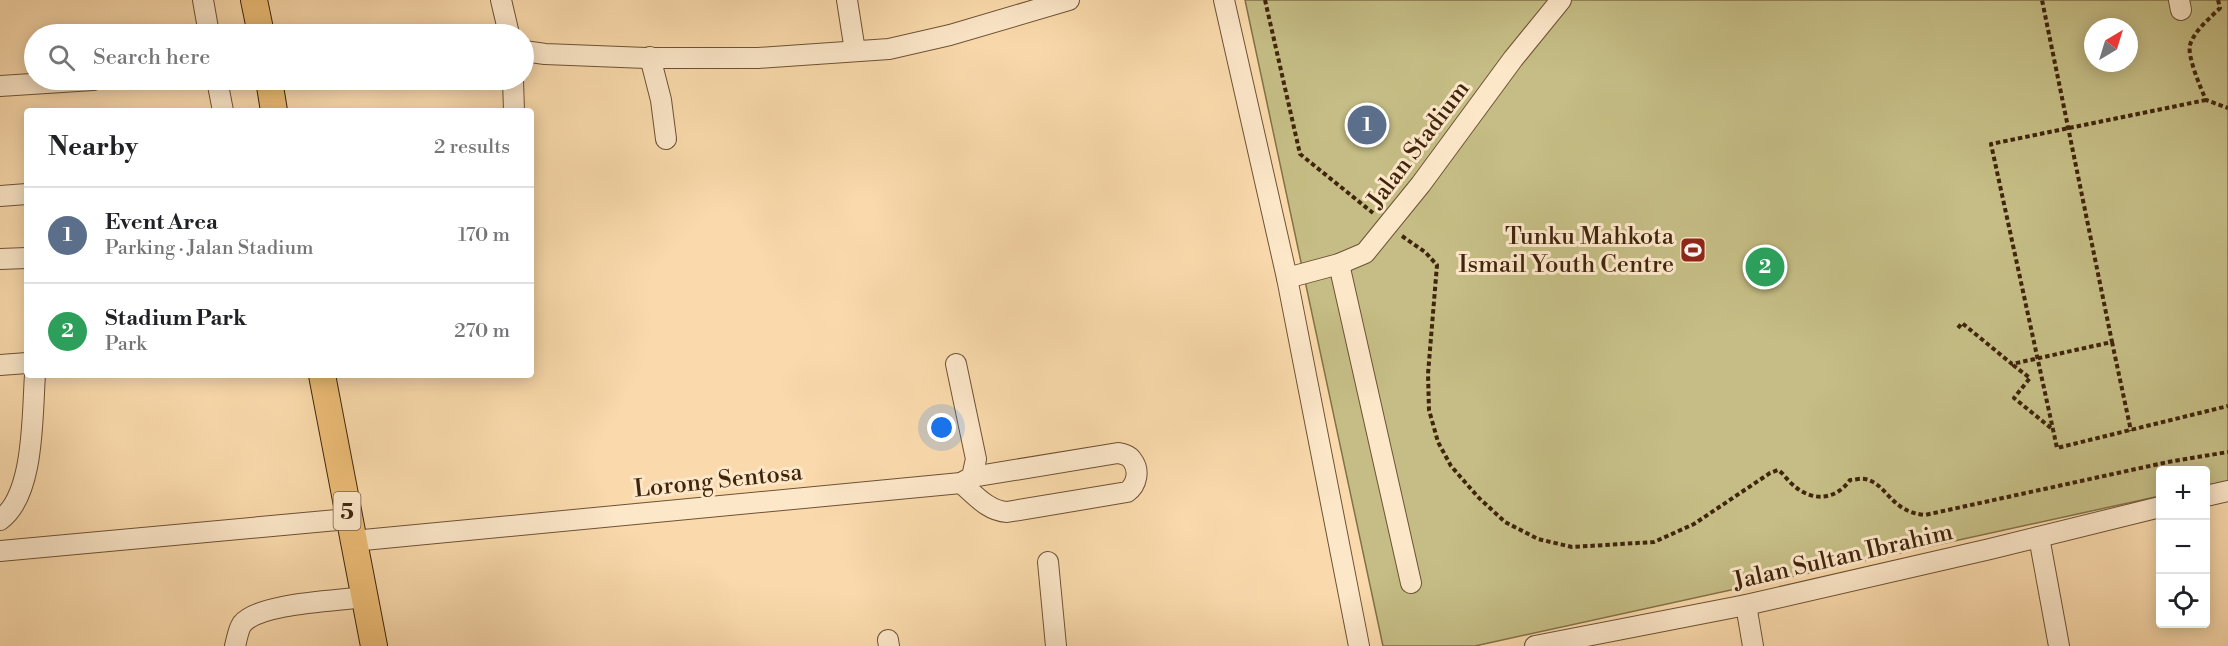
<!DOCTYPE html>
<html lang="en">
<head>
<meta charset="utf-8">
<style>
	body { margin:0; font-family:"Libre Bodoni",serif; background:#f6f6f6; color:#202124 }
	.controls { position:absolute; right:18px; bottom:18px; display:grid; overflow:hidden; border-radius:6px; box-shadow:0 3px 15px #0003 }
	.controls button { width:54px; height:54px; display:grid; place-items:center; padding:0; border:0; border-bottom:2px solid #e0e0e0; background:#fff; color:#202124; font:30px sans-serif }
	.compass { position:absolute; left:2084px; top:18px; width:54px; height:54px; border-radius:50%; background:#fff; box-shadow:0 3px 15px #0003; rotate:38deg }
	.you { position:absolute; left:942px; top:428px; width:21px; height:21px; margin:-15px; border:4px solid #fff; border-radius:50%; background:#1a73e8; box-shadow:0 0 0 9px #1a73e833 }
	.badge { display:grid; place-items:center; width:39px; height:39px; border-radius:50%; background:#8f2418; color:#fff; font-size:20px; font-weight:700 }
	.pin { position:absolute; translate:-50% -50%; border:3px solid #fff; box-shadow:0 2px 6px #0006 }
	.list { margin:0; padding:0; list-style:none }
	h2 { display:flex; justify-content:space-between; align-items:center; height:78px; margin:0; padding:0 24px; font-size:26px }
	h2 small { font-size:20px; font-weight:400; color:#757577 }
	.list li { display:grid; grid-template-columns:39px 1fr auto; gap:18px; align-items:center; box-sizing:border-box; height:96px; padding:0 24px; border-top:2px solid #e0e0e0 }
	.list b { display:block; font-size:22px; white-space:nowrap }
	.list p { margin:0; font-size:20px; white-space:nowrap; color:#757577 }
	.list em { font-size:20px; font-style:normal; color:#757577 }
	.icon { flex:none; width:33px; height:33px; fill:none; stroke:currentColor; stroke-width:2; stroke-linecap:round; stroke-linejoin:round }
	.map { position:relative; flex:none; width:2228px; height:646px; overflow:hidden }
	.search { position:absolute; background:#fff; box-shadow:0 3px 15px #0003; left:24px; top:24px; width:510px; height:66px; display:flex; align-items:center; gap:15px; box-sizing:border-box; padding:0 21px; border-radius:33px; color:#757577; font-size:22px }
	.panel { position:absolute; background:#fff; box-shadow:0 3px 15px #0003; left:24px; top:108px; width:510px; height:270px; border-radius:6px }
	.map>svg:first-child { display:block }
	.green { fill:#c5bd85; stroke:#827149; stroke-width:1.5; fill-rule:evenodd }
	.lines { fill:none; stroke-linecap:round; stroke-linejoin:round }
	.minor-casing { stroke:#6e5235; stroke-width:22 }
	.major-casing { stroke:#40250d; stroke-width:28 }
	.path { stroke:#40250d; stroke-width:4; stroke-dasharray:4.5 3; stroke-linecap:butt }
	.minor { stroke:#fce7c9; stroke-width:20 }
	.major { stroke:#edbd76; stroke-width:26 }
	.labels { text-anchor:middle; stroke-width:6; stroke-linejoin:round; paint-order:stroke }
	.shield { fill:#fce7c9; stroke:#785f45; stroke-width:1.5 }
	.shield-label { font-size:22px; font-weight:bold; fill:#40250d }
	.street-label { font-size:24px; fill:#40250d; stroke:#fce7c9 }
	.poi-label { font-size:24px; fill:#40250d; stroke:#fce7c9; text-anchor:end }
</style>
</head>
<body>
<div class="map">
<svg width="2228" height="646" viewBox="0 0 2228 646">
	<rect width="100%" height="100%" fill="#fadaac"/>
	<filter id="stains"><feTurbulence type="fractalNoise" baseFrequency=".00333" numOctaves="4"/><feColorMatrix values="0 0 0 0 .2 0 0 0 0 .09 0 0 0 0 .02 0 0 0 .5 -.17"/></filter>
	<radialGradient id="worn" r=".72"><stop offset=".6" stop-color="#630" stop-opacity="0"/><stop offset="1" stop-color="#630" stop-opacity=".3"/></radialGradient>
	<path class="green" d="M 1245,0 L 2228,0 L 2228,481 L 2206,486 L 2206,470 L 2160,470 L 2160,496 L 1475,646 L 1383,646 ZM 2093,27 L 2129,27 L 2129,63 L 2093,63 Z"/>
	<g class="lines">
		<defs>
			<g id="minor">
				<polyline points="203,0 209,34"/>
				<polyline points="501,0 509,34"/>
				<polyline points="847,0 855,51"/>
				<polyline points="1224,0 1287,278 1359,646"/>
				<polyline points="2179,0 2181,10"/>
				<polyline points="524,51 545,54 646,58 758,58 889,49 950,35 1069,0"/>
				<polyline points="650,57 661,100 666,139"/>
				<polyline points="217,80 223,111"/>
				<polyline points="513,80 514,111"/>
				<polyline points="0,86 93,80"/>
				<polyline points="0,196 27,194"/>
				<polyline points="0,259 27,258"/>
				<polyline points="1339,264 1411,583"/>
				<polyline points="1287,278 1339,264 1365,253 1421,184 1513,59 1561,0"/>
				<polyline points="0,365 27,363"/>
				<path d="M 961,483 C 975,495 988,511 1007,512 L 1127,492 C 1137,485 1140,470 1132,460 C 1129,455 1123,454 1118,453 L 972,477"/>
				<polyline points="2206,496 2228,491"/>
				<path d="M 0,520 C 35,495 32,414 35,375"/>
				<polyline points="2039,537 2059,646"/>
				<polyline points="353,541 961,483 972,477 976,459 956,364"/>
				<polyline points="0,551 348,519"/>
				<polyline points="1048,562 1056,646"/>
				<polyline points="1746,605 1753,646"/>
				<polyline points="888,640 889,646"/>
				<path d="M 235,646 C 237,639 238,630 242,624 C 259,603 336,601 364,597"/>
				<polyline points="1535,646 1746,605 1990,549 2160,507"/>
			</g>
			<g id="major">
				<polyline points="254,0 261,34"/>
				<polyline points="269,80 274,111"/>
				<polyline points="322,375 374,646"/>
			</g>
		</defs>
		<use href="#minor" class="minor-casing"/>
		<use href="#major" class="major-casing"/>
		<g class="path">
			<polyline points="1265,0 1300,154 1373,213"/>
			<path d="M 2218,0 L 2220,8 C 2210,18 2194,31 2190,45 C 2187,56 2201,89 2206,100 L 2228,108"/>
			<polyline points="2206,100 1991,144 2057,448 2228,406"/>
			<path d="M 1402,236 L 1425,252 L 1437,265 L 1428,374 L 1429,410 L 1438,442 L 1451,466 L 1478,497 L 1505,522 L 1538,539 L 1572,547 L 1654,542 L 1694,524 L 1770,473 L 1778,470 C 1784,474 1787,480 1792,484 C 1811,502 1835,501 1850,480 C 1854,480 1861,478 1865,479 C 1888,484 1890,512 1925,515 L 2168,462 L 2228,452"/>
			<polyline points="1958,328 1962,323 2012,364 2112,342 2042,0"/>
			<polyline points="2112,342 2131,431"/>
			<polyline points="2013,365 2030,378 2014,398 2051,428"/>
		</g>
		<use href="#minor" class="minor"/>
		<use href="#major" class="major"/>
	</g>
	<defs>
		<symbol id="stadium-square" viewBox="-11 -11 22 22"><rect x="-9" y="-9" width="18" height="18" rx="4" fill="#8f2418" stroke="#fce7c9"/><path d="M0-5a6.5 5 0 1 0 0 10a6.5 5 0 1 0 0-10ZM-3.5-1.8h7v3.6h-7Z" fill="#fff"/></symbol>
	</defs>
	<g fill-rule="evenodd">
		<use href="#stadium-square" x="1678" y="235" width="30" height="30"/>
	</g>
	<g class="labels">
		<rect class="shield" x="333.5" y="492" width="27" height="38" rx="4.5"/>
		<g class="shield-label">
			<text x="347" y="519">5</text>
		</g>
		<g class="street-label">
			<text transform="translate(1418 144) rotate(-53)" y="8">Jalan Stadium</text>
			<text transform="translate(718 480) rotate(-6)" y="8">Lorong Sentosa</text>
			<text transform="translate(1843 556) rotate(-13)" y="8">Jalan Sultan Ibrahim</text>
		</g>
		<g class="poi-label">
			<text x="1674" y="244">Tunku Mahkota<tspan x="1674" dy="28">Ismail Youth Centre</tspan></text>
		</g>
	</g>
	<rect width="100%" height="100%" filter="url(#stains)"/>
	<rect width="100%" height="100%" fill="url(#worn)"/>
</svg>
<div class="controls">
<button>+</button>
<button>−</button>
<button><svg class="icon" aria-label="locate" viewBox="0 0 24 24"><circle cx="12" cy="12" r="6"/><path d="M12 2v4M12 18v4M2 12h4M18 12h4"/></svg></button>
</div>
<svg class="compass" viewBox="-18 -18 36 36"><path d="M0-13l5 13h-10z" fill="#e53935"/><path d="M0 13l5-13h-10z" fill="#757577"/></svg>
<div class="you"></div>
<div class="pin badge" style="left:1367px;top:125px;background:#5c6f8a">1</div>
<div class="pin badge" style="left:1765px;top:267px;background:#2e9e5b">2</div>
<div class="search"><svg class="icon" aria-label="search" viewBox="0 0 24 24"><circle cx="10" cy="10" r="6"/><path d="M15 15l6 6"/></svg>Search here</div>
<section class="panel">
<h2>Nearby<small>2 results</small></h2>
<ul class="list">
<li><span class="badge" style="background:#5c6f8a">1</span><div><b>Event Area</b><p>Parking · Jalan Stadium</p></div><em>170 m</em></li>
<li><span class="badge" style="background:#2e9e5b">2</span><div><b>Stadium Park</b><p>Park</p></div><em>270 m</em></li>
</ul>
</section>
</div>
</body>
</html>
